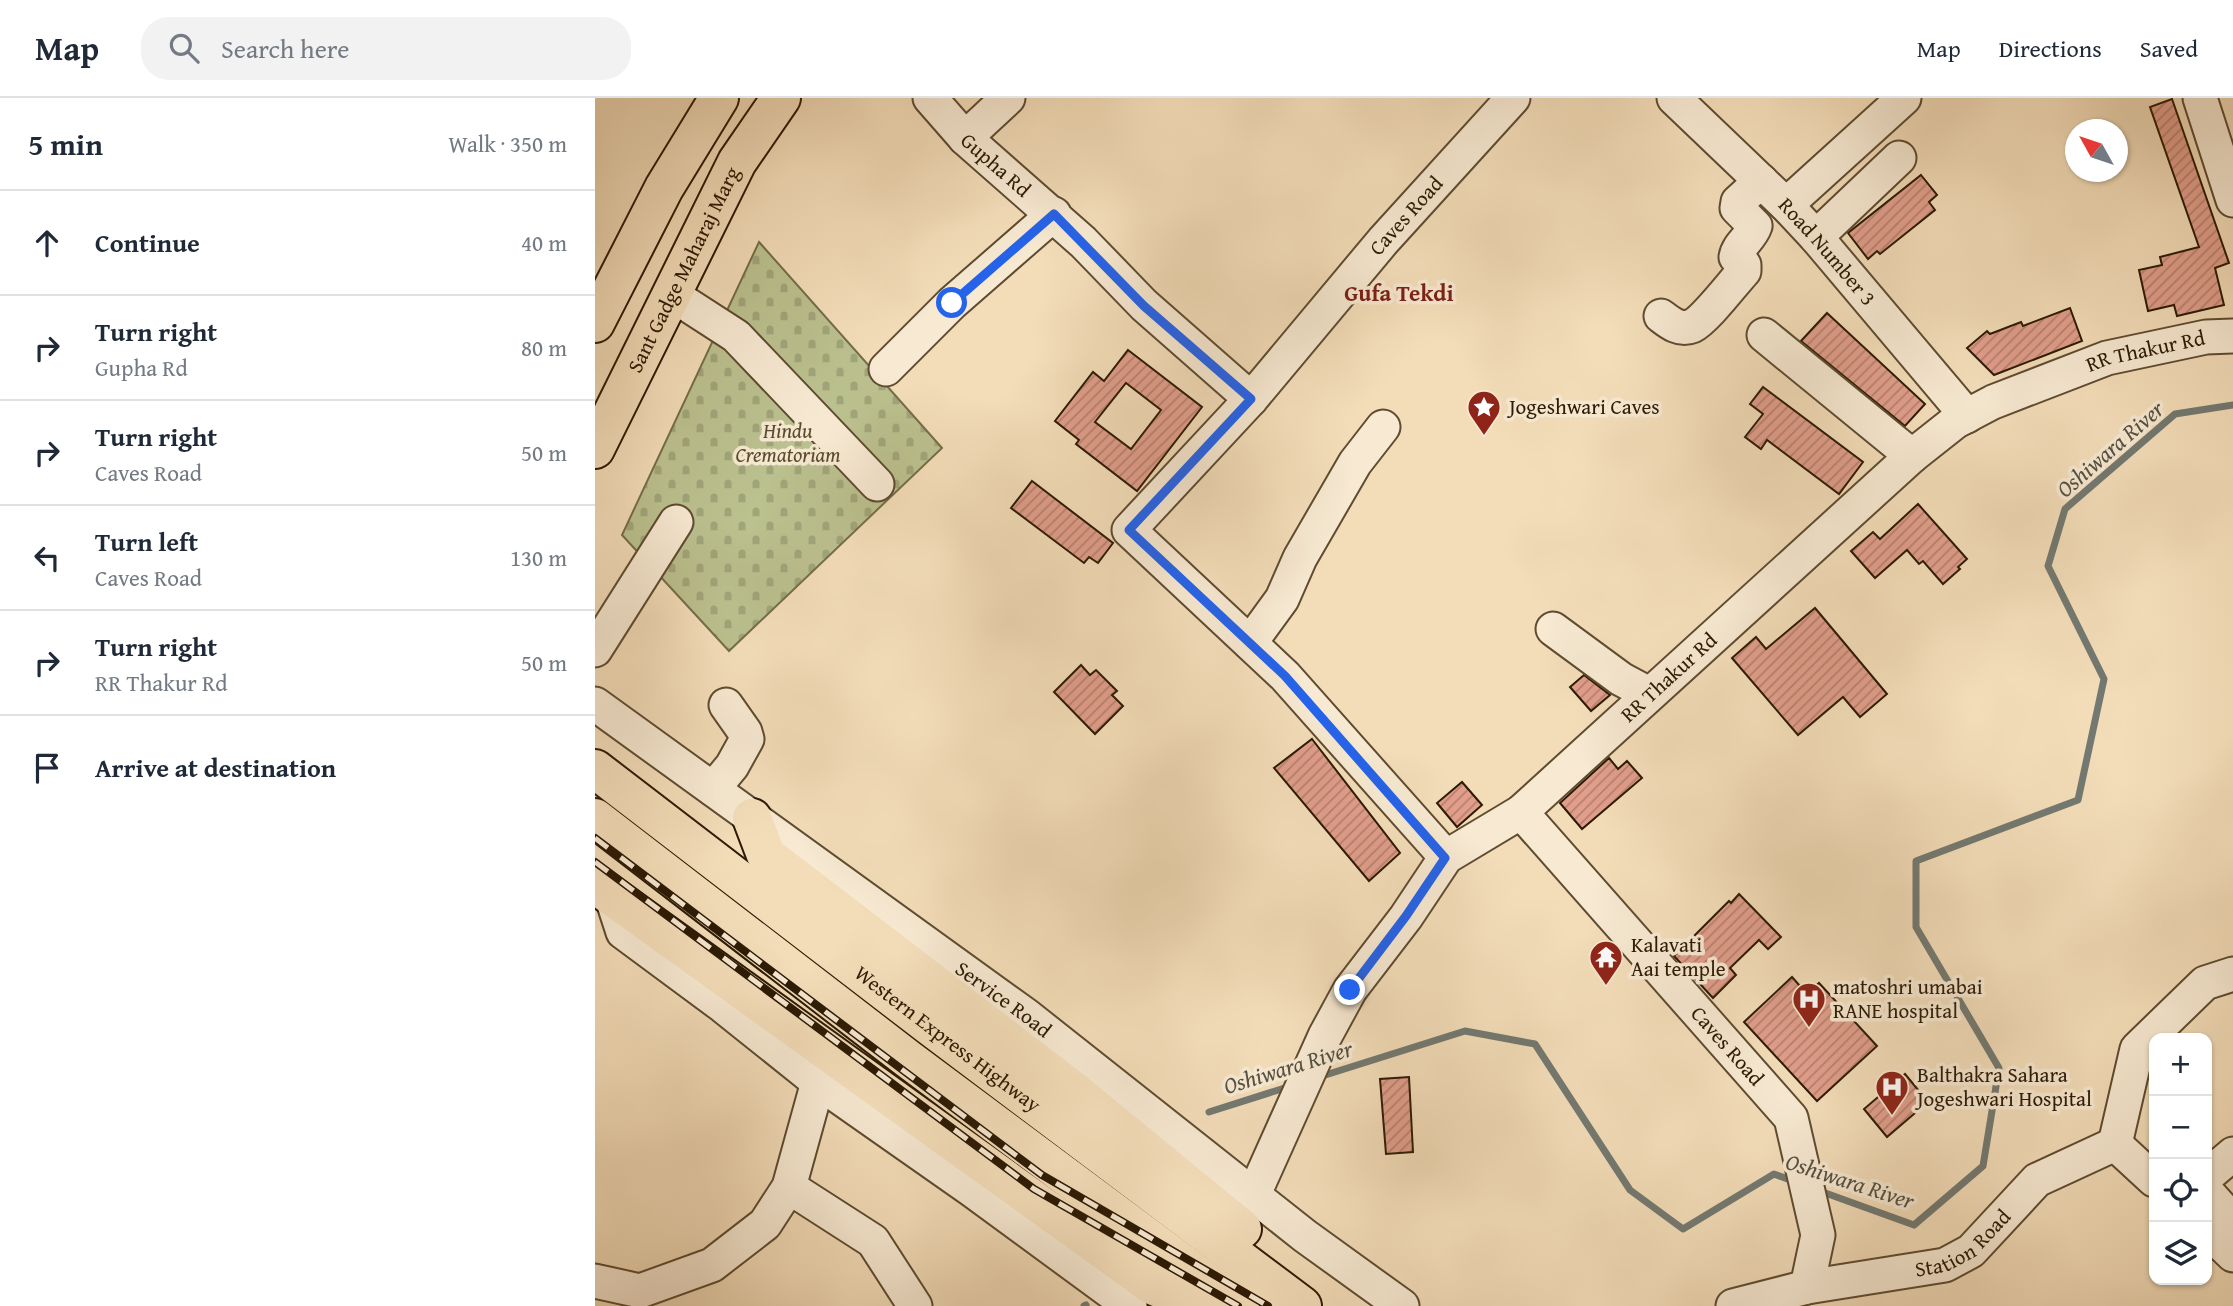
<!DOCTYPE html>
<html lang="en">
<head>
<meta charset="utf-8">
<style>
	body { margin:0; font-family:"Gentium Book Plus",serif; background:#f2f2f3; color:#1f2937 }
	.controls { position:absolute; right:21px; bottom:21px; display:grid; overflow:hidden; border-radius:14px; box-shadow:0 2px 5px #0004 }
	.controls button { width:63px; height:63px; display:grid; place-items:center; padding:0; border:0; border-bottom:2px solid #e0e1e3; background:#fff; color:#1f2937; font:35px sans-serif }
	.compass { position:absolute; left:1470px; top:21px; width:63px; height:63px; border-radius:50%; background:#fff; box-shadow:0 2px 5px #0004; rotate:310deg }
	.stop { position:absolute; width:21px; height:21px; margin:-16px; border:5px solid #2563eb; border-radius:50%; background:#fff }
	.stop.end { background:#2563eb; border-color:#fff; box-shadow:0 2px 7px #0008 }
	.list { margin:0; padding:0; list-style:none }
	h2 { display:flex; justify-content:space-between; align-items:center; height:91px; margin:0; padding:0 28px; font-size:30px }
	h2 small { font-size:23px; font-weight:400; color:#747a83 }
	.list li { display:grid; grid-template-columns:46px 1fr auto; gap:21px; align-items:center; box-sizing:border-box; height:105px; padding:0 28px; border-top:2px solid #e0e1e3 }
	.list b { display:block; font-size:26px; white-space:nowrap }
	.list p { margin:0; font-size:23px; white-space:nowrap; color:#747a83 }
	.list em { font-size:23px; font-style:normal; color:#747a83 }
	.icon { flex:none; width:38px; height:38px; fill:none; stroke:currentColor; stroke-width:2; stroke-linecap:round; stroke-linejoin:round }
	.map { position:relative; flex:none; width:1638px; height:1208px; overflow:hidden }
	header { display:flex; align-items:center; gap:42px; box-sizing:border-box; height:98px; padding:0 35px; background:#fff; border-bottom:2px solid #e0e1e3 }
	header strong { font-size:33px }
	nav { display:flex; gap:38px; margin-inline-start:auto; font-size:24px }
	.search { width:490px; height:63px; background:#f2f2f3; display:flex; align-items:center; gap:18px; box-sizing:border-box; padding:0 24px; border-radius:28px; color:#747a83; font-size:26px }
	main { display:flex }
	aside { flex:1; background:#fff }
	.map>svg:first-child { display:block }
	.cemetery { fill:url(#cemetery-stones); stroke:#746e49; stroke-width:2 }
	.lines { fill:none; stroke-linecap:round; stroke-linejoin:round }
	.stream { stroke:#737971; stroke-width:7 }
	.building { fill:url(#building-hatch); stroke:#2c1a03; stroke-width:2; fill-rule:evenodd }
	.minor-casing { stroke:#5e4b30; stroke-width:37 }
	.major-casing { stroke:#2c1a03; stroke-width:42 }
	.highway-casing { stroke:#2c1a03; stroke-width:42 }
	.minor { stroke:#f7e9d2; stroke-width:33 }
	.major { stroke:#f3ddb9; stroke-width:38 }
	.highway { stroke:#f3ddb9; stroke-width:38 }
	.rail-casing { stroke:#2c1a03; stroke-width:8 }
	.rail { stroke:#f7e9d2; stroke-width:5; stroke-dasharray:16; stroke-linecap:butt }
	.route { stroke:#2563eb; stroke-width:9 }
	.labels { text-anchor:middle; stroke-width:7; stroke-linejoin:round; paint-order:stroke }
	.street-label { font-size:21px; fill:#2c1a03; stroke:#f7e9d2 }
	.poi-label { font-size:21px; fill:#2c1a03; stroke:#f7e9d2; text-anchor:start }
	.park-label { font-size:21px; font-style:italic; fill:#574c2d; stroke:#f7e9d2 }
	.neighbourhood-label { font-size:23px; font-weight:bold; fill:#7a1f14; stroke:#f7e9d2 }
	.water-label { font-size:23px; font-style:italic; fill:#555143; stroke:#f7e9d2 }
</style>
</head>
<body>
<header>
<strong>Map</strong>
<div class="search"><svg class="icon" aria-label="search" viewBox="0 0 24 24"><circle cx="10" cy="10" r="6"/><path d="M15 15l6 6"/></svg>Search here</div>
<nav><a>Map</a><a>Directions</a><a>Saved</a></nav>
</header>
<main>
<aside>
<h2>5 min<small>Walk · 350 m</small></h2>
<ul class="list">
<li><svg class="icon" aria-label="ahead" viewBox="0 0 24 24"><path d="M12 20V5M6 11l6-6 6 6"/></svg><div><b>Continue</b></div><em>40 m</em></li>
<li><svg class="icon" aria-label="right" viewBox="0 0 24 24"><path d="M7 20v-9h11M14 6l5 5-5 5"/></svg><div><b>Turn right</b><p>Gupha Rd</p></div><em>80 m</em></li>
<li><svg class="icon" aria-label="right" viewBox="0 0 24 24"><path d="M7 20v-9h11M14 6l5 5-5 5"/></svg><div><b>Turn right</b><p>Caves Road</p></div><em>50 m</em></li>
<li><svg class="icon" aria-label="left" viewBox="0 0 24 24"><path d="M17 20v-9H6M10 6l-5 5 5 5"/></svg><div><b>Turn left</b><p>Caves Road</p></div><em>130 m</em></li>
<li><svg class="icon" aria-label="right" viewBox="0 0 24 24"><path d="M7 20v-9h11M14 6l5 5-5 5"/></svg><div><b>Turn right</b><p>RR Thakur Rd</p></div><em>50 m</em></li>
<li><svg class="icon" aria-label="arrive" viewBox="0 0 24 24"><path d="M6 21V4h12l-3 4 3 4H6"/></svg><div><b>Arrive at destination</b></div></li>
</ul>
</aside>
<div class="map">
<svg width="1638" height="1208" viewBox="0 0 1638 1208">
	<defs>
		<pattern id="cemetery-stones" width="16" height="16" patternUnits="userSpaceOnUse" patternTransform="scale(1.75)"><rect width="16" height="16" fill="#bbc18f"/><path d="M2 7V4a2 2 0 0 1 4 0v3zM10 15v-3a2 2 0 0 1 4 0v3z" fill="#a1a57a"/></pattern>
		<pattern id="building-hatch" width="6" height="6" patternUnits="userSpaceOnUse" patternTransform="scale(1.75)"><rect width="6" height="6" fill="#e19e8b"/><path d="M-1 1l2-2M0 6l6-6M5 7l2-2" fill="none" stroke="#b7806f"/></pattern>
	</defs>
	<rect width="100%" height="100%" fill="#f3ddb9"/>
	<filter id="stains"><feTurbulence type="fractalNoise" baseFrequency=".00286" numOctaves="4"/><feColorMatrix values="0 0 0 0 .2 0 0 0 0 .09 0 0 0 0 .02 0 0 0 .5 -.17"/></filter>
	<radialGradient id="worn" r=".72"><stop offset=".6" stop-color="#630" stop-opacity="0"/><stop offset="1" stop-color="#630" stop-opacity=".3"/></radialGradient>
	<polygon class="cemetery" points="164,144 347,350 134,553 27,437"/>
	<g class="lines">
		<g class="stream">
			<polyline points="724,979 870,933 940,946 1035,1092 1088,1131 1179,1076 1201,1084"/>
			<polyline points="614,1014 696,988"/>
			<polyline points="1222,1092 1319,1127 1388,1068 1404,970 1321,829 1321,763 1483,702 1509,581 1453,468 1470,411 1580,316 1638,307"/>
			<polyline points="489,1208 491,1207"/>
		</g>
	</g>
	<g class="building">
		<polygon points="1577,1 1634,165 1620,170 1629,207 1582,218 1579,207 1553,213 1544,172 1567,167 1565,159 1604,149 1555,9"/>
		<polygon points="1326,77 1342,97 1334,104 1340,112 1285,156 1282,153 1273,161 1253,135"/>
		<polygon points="1475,210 1487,243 1399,277 1372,250 1392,233 1395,236 1426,224 1428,228"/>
		<polygon points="1232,215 1330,306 1310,328 1206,243"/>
		<path d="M 533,252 L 607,309 L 542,393 L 481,346 L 484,342 L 460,323 L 498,274 L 509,283 ZM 531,285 L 566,312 L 536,351 L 500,324 Z"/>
		<polygon points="1168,289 1268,364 1244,396 1172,342 1166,351 1150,339 1168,316 1155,306"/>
		<polygon points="437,383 518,445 503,465 494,459 489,465 416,410"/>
		<polygon points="1323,406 1372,461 1363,469 1365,471 1348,486 1328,463 1324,466 1312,452 1280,480 1256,453 1278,434 1285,441"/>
		<polygon points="1220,510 1292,596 1265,619 1248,599 1203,637 1137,560 1161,539 1171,551"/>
		<polygon points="486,567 495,577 501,572 522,593 517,597 528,608 500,636 459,594"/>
		<polygon points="989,577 1015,597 996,613 975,589"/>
		<polygon points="717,641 805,755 774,783 679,670"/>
		<polygon points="1014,660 1023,671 1032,663 1047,680 987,731 965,705"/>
		<polygon points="867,684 887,707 862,729 842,705"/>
		<polygon points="1144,796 1186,839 1173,851 1164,842 1135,870 1141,877 1118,900 1079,858 1134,803 1136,805"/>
		<polygon points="1197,879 1212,896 1224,885 1282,948 1222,1003 1149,924"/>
		<polygon points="1310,976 1333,1004 1292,1039 1269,1011"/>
		<polygon points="814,979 818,1054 791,1056 785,981"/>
	</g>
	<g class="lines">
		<defs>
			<g id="minor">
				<path id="s1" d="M 335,0 L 370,40 L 488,144 L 549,207 L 656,301"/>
				<path id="s2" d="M 1079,0 L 1191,107 L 1221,139 L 1372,318"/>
				<polyline points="1605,0 1638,102"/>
				<polyline points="370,40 413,0"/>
				<polyline points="1191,107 1309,0"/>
				<polyline points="1221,139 1304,60"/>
				<polyline points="76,196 141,238 282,386"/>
				<path d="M 1066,218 C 1075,225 1085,233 1097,228 C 1110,222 1138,185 1149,173 L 1149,167 L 1141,159 C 1143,147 1156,140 1160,128 L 1142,110 L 1143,104 L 1166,83"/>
				<polyline points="1169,237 1317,358"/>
				<polyline points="291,271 357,205 459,116"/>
				<polyline points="958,531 1026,581 1054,596"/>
				<polyline points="655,545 687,501 705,460 760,365 788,329"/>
				<polyline points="0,552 81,424"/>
				<path id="s3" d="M 0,606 L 432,918 L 710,1138 L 807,1208"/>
				<polyline points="118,691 137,668 152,641 150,634 131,607"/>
				<path id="s4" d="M 926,714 L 1196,1020 L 1223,1137 L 1212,1189"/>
				<path id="s5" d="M 851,759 L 690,578 L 534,432 L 656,301 L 788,143 L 918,0"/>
				<polyline points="16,797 28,834 128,908 223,984 377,1092 535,1208"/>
				<polyline points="1520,1046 1542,951 1610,885 1638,876"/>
				<polyline points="1612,1078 1638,1056"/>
				<polyline points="194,1089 278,1143 320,1208"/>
				<polyline points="1612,1094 1638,1123"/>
				<path id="s6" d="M 659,1096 L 730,938 L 755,892 L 811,819 L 851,759 L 926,714 L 1317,358 L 1360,324 L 1398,304 L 1512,260 L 1611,239 L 1638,238"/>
				<polyline points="1612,1132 1638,1157"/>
				<polyline points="0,1183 45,1193 117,1167 170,1126 194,1089 223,984"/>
				<path id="s7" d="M 1138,1208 L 1212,1189 L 1350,1167 L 1376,1153 L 1442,1082 L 1520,1046 L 1559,1082"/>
			</g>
			<g id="major">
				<polyline points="0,225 69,90 124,0"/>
				<path id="s8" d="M 0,351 L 142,64 L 186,0"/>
			</g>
			<g id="highway">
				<path id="s9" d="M 0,671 L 336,929 L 707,1208"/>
				<polyline points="0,720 313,961 645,1208"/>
				<polyline points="157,720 171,757 475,990 647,1131"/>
				<polyline points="0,786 557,1187 605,1208"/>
			</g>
		</defs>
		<use href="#minor" class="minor-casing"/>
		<use href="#major" class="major-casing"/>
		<use href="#highway" class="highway-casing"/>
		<use href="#minor" class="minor"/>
		<use href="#major" class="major"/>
		<use href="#highway" class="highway"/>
		<defs>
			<g id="rail">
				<polyline points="0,740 447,1077 673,1208"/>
				<polyline points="0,764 439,1091 643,1208"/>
			</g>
		</defs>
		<use href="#rail" class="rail-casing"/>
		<use href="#rail" class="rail"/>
	</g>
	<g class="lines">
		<polyline class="route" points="357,205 459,116 549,208 656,301 534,432 690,578 850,760 811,818 755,892"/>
	</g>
	<defs>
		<symbol id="sight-pin" viewBox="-11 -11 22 30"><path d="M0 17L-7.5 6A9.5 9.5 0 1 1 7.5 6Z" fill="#8f2418" stroke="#f7e9d2"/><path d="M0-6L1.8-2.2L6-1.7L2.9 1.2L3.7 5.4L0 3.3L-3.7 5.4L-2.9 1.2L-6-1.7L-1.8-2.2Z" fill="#fff"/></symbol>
		<symbol id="temple-pin" viewBox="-11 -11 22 30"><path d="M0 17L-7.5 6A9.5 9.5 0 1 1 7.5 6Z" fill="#8f2418" stroke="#f7e9d2"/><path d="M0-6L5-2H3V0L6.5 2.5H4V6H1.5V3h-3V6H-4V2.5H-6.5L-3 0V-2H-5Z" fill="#fff"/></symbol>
		<symbol id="hospital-pin" viewBox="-11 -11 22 30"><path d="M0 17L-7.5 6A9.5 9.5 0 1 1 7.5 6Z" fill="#8f2418" stroke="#f7e9d2"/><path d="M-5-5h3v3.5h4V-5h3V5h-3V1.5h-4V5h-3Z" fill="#fff"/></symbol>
	</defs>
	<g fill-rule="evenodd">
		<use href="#sight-pin" x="870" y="290" width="38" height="52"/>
		<use href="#temple-pin" x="992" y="840" width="38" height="52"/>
		<use href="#hospital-pin" x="1195" y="882" width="38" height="52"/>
		<use href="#hospital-pin" x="1278" y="970" width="38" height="52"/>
	</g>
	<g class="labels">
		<g class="street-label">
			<text dy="7" stroke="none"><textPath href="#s1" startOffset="94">Gupha Rd</textPath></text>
			<text dy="7" stroke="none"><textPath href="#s5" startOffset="875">Caves Road</textPath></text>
			<text dy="7" stroke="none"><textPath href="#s2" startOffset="217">Road Number 3</textPath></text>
			<text dy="7" stroke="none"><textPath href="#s8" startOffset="200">Sant Gadge Maharaj Marg</textPath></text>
			<text dy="7" stroke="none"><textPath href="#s6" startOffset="1265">RR Thakur Rd</textPath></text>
			<text dy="7" stroke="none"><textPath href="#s6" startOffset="677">RR Thakur Rd</textPath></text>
			<text dy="7" stroke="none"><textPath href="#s3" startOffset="504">Service Road</textPath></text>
			<text dy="7" stroke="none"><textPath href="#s9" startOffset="444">Western Express Highway</textPath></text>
			<text dy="7" stroke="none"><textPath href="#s4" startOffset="312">Caves Road</textPath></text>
			<text dy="7" stroke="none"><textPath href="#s7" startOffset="242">Station Road</textPath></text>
		</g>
		<g class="poi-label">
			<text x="914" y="316">Jogeshwari Caves</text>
			<text x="1036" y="854">Kalavati<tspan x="1036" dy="24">Aai temple</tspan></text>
			<text x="1238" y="896">matoshri umabai<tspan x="1238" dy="24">RANE hospital</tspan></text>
			<text x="1322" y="984">Balthakra Sahara<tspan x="1322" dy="24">Jogeshwari Hospital</tspan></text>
		</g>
		<g class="park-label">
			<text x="193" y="340">Hindu<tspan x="193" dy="24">Crematoriam</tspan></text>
		</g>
		<g class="neighbourhood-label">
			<text x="804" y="203">Gufa Tekdi</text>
		</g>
		<g class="water-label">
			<text transform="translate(1515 351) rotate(-41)" y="8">Oshiwara River</text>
			<text transform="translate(693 969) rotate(-17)" y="8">Oshiwara River</text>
			<text transform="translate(1255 1083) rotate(18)" y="8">Oshiwara River</text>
		</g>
	</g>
	<rect width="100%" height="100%" filter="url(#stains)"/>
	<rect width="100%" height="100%" fill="url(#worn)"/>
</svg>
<div class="controls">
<button>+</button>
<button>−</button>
<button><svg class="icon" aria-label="locate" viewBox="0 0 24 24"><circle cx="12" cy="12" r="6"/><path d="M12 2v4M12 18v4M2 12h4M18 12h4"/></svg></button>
<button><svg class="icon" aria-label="layers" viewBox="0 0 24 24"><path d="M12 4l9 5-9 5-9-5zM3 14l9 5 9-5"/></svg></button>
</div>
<svg class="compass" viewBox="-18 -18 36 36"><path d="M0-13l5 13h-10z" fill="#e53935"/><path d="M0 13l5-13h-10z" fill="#747a83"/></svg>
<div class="stop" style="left:357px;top:205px"></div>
<div class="stop end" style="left:755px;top:892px"></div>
</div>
</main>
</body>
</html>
